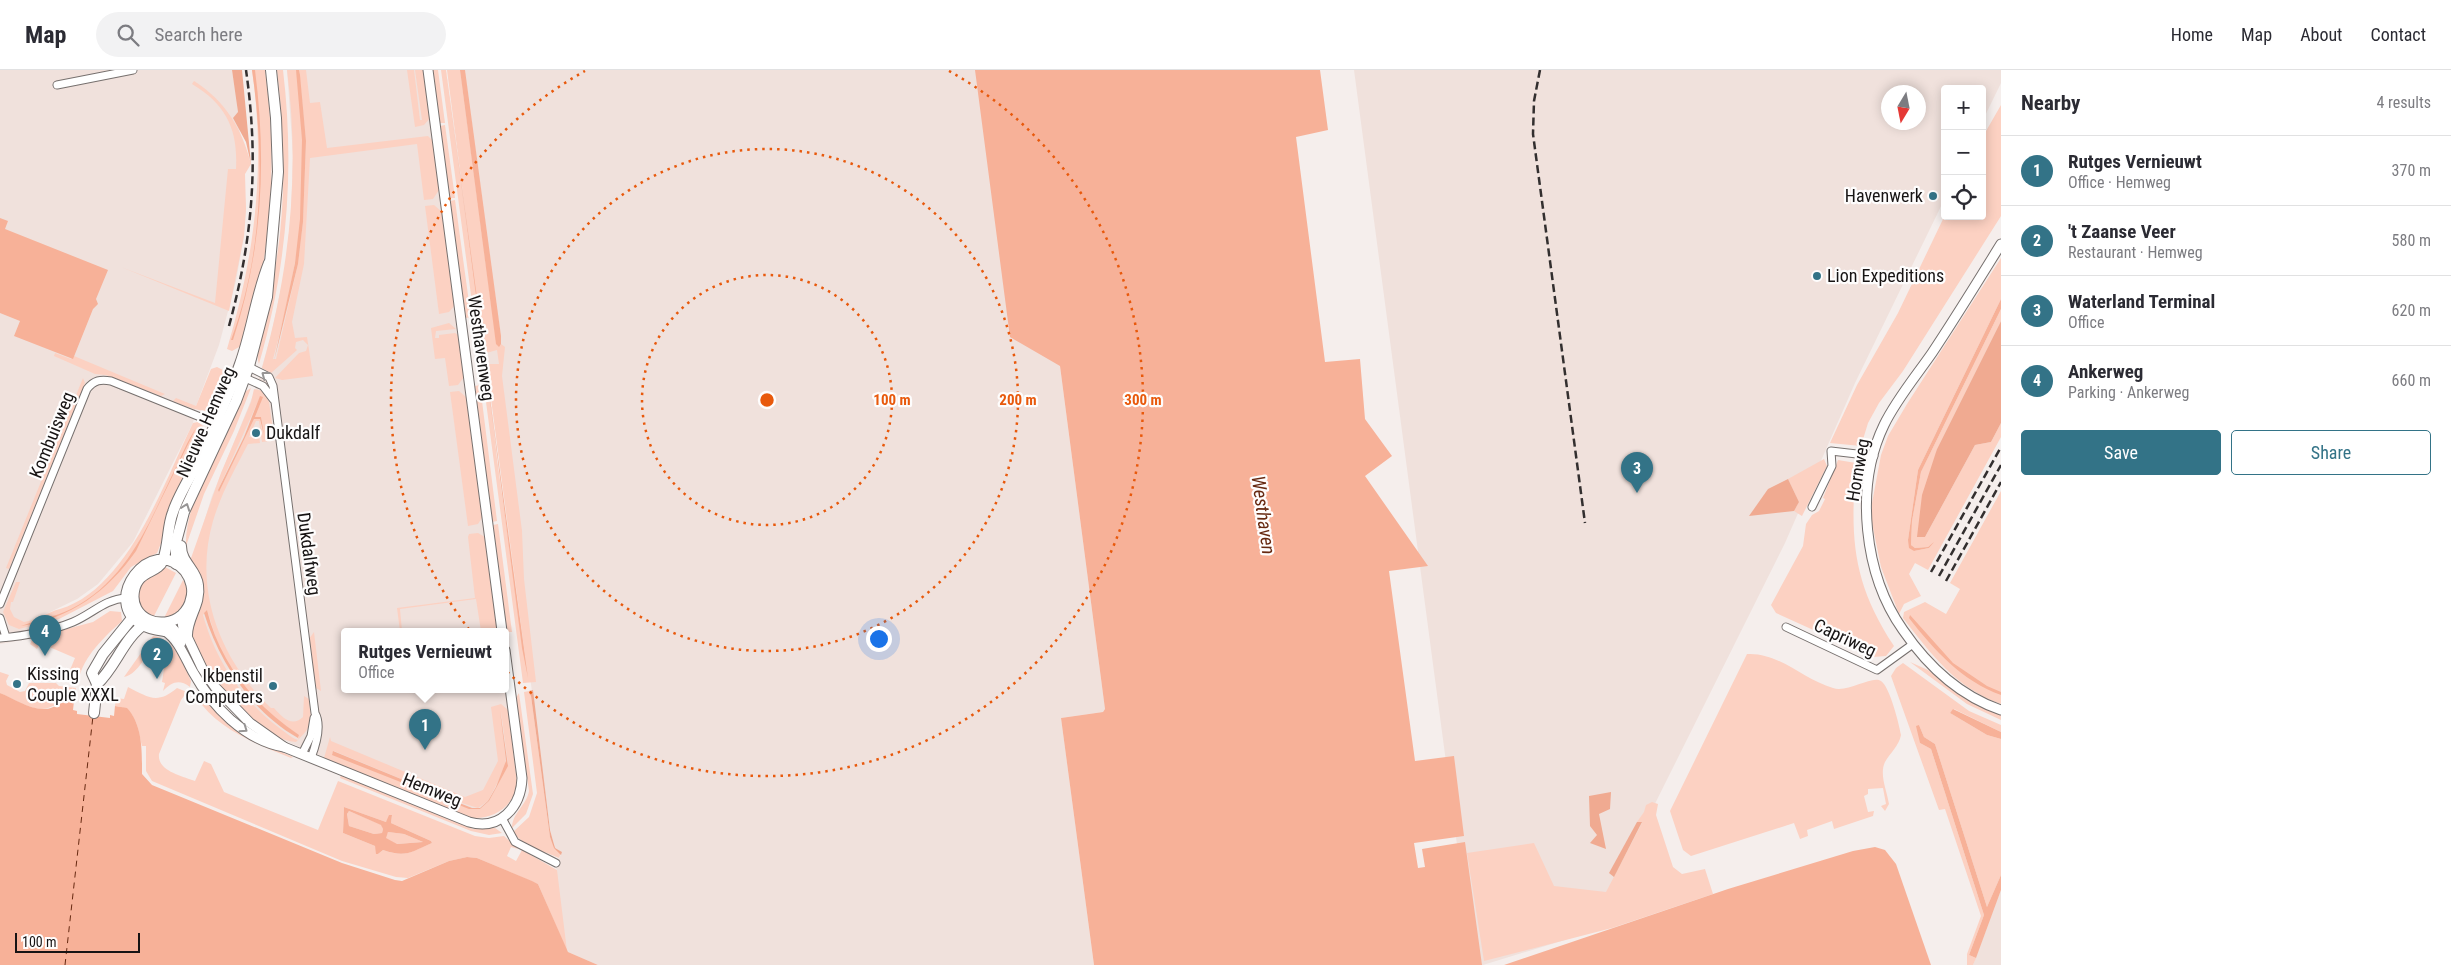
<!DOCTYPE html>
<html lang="en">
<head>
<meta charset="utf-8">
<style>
	body { margin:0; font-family:"Roboto Condensed",sans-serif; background:#f2f2f3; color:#2b2b33 }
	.controls { position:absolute; right:15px; top:15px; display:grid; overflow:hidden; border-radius:5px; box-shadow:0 2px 12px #0003 }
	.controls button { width:45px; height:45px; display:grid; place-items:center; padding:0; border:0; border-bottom:1px solid #e1e1e2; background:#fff; color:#2b2b33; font:25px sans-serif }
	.compass { position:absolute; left:1881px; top:15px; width:45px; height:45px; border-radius:50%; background:#fff; box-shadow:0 2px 12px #0003; rotate:190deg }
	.scale { position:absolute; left:15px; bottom:12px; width:125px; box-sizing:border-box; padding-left:5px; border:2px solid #171414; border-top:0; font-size:14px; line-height:18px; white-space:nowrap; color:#171414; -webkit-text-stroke:4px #fefdfd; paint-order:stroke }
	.you { position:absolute; left:878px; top:568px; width:18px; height:18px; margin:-12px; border:4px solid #fff; border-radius:50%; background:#1a73e8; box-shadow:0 0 0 8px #1a73e833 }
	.badge { display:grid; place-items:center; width:32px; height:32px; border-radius:50%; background:#337387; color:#fff; font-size:16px; font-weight:700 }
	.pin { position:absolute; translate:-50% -41px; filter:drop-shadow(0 1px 2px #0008) }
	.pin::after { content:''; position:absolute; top:26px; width:18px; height:15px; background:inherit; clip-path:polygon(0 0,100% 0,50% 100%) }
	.popup { position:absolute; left:341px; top:558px; width:168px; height:65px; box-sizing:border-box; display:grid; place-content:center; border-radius:5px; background:#fff; filter:drop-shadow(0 1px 4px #0005); font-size:16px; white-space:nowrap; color:#7c7c81 }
	.popup b { font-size:19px; color:#2b2b33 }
	.popup::after { content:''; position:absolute; left:50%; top:100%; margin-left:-10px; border:10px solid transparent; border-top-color:#fff }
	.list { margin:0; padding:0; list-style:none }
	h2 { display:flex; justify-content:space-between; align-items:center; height:65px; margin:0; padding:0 20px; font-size:21px }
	h2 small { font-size:16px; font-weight:400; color:#7c7c81 }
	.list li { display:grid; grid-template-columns:32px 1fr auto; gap:15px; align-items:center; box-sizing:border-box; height:70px; padding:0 20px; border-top:1px solid #e1e1e2 }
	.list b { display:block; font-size:19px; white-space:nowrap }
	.list p { margin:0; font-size:16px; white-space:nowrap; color:#7c7c81 }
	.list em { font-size:16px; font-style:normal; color:#7c7c81 }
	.actions { display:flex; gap:10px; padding:15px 20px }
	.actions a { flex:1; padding:11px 0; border:1px solid #337387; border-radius:5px; text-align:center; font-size:18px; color:#337387 }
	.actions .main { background:#337387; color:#fff }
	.icon { flex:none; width:28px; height:28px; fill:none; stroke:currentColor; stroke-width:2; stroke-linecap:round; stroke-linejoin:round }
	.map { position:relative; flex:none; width:2001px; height:895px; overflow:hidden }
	header { display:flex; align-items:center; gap:30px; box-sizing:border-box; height:70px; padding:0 25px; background:#fff; border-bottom:1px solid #e1e1e2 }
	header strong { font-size:24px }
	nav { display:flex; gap:28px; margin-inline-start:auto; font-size:18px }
	.search { width:350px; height:45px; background:#f2f2f3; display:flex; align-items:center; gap:12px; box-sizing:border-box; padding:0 18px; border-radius:28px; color:#7c7c81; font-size:19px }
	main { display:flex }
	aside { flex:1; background:#fff }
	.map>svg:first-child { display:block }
	.built { fill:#f0e1dc; fill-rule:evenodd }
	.green { fill:#fcd1c2; fill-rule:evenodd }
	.forest { fill:#f0aa91 }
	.water { fill:#f7b198; fill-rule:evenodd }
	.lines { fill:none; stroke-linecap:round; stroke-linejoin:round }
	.ferry { stroke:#672911; stroke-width:1; stroke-dasharray:6 5; stroke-linecap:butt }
	.minor-casing { stroke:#76706e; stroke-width:9 }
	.tertiary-casing { stroke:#76706e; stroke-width:11 }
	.secondary-casing { stroke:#76706e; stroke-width:12 }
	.minor { stroke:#fff; stroke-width:7 }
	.tertiary { stroke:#fff; stroke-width:9 }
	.secondary { stroke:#fff; stroke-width:10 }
	.rail { stroke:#332f2f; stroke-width:2.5; stroke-dasharray:8 4; stroke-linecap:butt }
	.oneway { stroke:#979595 }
	.ring { fill:none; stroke:#e8590c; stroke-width:2.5; stroke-dasharray:2.5 5 }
	.poi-dot { fill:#337387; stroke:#fefdfd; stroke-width:2 }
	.labels { text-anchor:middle; stroke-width:4.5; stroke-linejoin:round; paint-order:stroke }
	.poi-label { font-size:18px; fill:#171414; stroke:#fefdfd; text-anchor:start }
	.street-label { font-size:18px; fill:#171414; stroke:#fefdfd }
	.water-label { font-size:19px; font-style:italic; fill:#672911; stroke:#fefdfd }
	.centre { fill:#e8590c; stroke:#fefdfd; stroke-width:2.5 }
	.ring-label { font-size:15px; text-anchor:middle; font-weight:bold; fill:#e8590c; stroke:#fefdfd; stroke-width:4.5; stroke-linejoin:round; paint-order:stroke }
</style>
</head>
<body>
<header>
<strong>Map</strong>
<div class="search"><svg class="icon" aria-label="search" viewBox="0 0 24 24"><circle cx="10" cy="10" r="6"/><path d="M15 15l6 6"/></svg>Search here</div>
<nav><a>Home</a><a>Map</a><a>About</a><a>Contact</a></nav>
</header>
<main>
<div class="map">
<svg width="2001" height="895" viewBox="0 0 2001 895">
	<rect width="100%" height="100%" fill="#f5eeec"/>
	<g class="built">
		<polygon points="0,0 232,0 237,30 246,139 244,166 236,211 219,275 196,336 193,353 133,472 98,514 77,529 40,547 39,567 0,574"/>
		<polygon points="287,0 423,0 498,561 345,561 345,619 505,619 505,615 517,713 508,735 489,746 481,748 439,735 276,667 197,576 192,561 203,526 195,481 212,426 256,318 271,265 285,200 291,145 293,85"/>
		<polygon points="451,0 1032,0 1060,296 1105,639 1103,642 1061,648 1094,895 598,895 568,882 550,840 557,800 555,797 562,782 555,778 550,760"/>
		<path d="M 1354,0 L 2001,0 L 2001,13 L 1982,52 L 1982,19 L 1945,19 L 1945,128 L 1855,313 L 1785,473 L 1591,862 L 1483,895 L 1473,895 ZM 1888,22 L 1918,22 L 1918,52 L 1888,52 Z"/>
		<polygon points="2001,820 2001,895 1973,895 1998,827"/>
	</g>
	<g class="green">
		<path d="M 252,0 L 265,0 C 274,64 274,131 263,195 C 258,222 249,249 241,276 L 232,281 L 227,279 C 255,185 266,97 252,0 Z"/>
		<path d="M 277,0 L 283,0 C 295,100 287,197 259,294 C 253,277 266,241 270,223 C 287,150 286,74 277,0 Z"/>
		<path d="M 287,0 L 296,0 L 298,9 C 303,67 307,135 295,192 C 289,225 282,257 273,289 L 276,289 L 298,194 L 303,152 L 306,71 L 299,0 L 306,0 L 310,33 L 320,32 L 327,78 L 428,66 L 433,71 L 439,120 L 433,129 L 424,130 L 417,74 L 310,88 L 304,194 L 292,252 L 295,268 L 307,267 L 313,306 L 282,310 L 275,308 L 299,283 L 306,281 L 308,275 L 303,270 L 296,272 L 295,278 L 297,280 L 271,303 L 262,298 C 290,200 300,101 287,0 Z"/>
		<polygon points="407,0 414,0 420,50 422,50 415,0 423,0 430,48 424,55 415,57"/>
		<polygon points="433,0 438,0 445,53 440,53"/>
		<path d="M 441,0 L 446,0 L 483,279 L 447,0 L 460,0 L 492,241 L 501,276 L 501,274 L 505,277 L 502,306 L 522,461 L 524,509 L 536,612 L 523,613 L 481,294 L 499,294 L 497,280 L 479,285 ZM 487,299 L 528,608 L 497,389 Z"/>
		<path d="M 194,11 C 225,31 242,58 251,94 L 245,104 L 246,139 L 244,166 L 229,241 L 121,197 L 215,233 L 228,99 L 236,99 C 238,60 227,35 192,14 Z"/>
		<polygon points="2001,35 2001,146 1903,301 1879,333 1868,353 1861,376 1830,373 1857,315 1898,243 1945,145 1982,146 1982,68"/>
		<polygon points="445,55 455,128 449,128 440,56"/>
		<polygon points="455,130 471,247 466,248 450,131"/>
		<polygon points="434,135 442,142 455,235 449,242 439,244 425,136"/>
		<polygon points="2001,188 2001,229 1918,400 1908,470 1914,481 1929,478 1932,474 1928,477 1915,478 1911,475 1912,451 1921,402 2001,239 2001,251 1937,379 1925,467 1975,375 1991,372 2001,353 2001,367 1928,500 1915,493 1909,504 1921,526 1904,534 1899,544 1881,497 1872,453 1872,433 1881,385 1888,366 1907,334"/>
		<polygon points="449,253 456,259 436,261 435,268 439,268 439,265 455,263 458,265 464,307 458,315 449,316 445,288 435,289 431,258"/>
		<polygon points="55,283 71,289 74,286 165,324 161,326 106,305 95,304 54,286"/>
		<path d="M 217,297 L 231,304 C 216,345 214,348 173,331 L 176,328 L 196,336 L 211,299 Z"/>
		<polygon points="83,308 85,313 9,499 6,498"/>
		<polygon points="480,315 497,451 492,452 475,316"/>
		<path d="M 251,318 L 234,361 L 204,424 L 186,476 C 184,432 223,366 243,323 Z"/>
		<path d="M 254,319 L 263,321 L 269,332 L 274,368 L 270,371 L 262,372 L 259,351 L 256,351 L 249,367 L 259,366 L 260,373 L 248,374 C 235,399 221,424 213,451 C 193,520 220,590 271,638 L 274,638 C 282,647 292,658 303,647 L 304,626 L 309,629 C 312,655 312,656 296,672 C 253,668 201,603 192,563 C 191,556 196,547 199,541 C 208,523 200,507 190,491 L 221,403 L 251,332 ZM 260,327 L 261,332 L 255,347 L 261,347 L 263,365 L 260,349 L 254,349 L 219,422 L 218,420 ZM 207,540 C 212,555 216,570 223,584 C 240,617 268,645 299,665 L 298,670 C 291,668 284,661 278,657 C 242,630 215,589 203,545 Z"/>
		<polygon points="459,321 467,328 483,446 478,454 468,456 450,322"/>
		<path d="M 198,352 L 203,356 L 204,368 L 167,445 L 161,473 L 157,483 L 131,497 L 113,521 L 59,549 L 19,559 L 9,555 L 3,542 L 16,512 L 20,512 L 13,532 L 11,532 L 10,539 L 14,547 L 24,552 C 37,550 48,542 60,539 C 128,519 165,410 193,353 Z"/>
		<polygon points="1824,389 1827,396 1802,446 1794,441 1799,432 1788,409"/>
		<path d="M 1838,390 L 1856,393 C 1850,468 1852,512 1894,576 L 1886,586 L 1873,587 L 1776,543 L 1771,535 L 1803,476 L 1806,454 L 1812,445 L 1819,441 L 1825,429 L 1823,428 Z"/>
		<path d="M 2001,421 L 2001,634 C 1957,619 1931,584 1903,548 L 1904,542 L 1925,532 L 1946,544 L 1960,519 L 1950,513 Z"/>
		<polygon points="498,454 512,562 507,562 493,455"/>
		<polygon points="478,463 485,467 498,558 495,561 481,561 476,529 400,539 402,561 400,561 397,538 475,528 468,467 469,464"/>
		<path d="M 165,497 L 176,503 L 154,546 C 143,545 141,537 137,529 L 142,510 Z"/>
		<path d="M 183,510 C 196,526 180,544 164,548 Z"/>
		<path d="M 110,541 L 121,542 L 122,551 C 105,566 83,587 79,609 L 67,607 L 75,588 L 40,573 L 37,579 L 30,574 L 33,568 L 93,552 Z"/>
		<polygon points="314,562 321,621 316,618 309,569"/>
		<path d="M 153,566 C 174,568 183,593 191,611 L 190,617 C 179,609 172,612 163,621 L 165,613 L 162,612 L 165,592 L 150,589 L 159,572 L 156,570 C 148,581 139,604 124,607 Z"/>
		<path d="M 1747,584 C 1779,582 1804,610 1833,618 C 1848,623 1872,605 1881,611 C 1890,617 1899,654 1901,665 C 1899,676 1890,683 1885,692 C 1879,704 1887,721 1889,734 L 1885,741 L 1881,736 L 1886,734 L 1883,718 L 1868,719 L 1868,724 L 1864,726 L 1868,742 L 1874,741 L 1873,746 L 1834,759 L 1832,751 L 1807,760 L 1808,766 L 1800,769 L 1794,753 L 1691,786 L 1683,780 L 1670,741 Z"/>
		<polygon points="1910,592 1928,600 1971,631 2001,645 2001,650 1967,634"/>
		<polygon points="1903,593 1969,641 2001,655 2001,662 1954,639 1950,643 1987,665 2001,669 2001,805 1987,837 1935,674 1924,667 1919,655 1920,673 1931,679 1984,845 1969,885 1976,888 1973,895 1967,895 1967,884 1981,846 1945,739 1939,740 1891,606 1896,598"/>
		<path d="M 0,602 L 9,605 L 6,611 L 7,615 L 20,622 L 25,621 L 29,613 L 56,613 L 59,616 L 76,618 L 74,631 C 63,630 58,635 48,638 C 35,643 12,628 0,623 Z"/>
		<path d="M 128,617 C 148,627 157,635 177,618 L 187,622 L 181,630 L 159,684 C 157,701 182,706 195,711 L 204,691 L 211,694 L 224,722 L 318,760 L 338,711 L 475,766 L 489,768 L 504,766 L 518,779 L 511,777 L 507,786 L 516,791 L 522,780 L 557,800 L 567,881 L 538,814 L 477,788 L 467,787 L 449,791 L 408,808 L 396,807 L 342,791 L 152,711 L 146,701 L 146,676 L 142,676 C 138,659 137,638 115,636 L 116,628 L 124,629 ZM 344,737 L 386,752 L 392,745 L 391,753 L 431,771 L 432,773 C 410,782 406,788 383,780 L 378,784 L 375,776 L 343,763 Z"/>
		<path d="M 529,621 L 531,626 L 550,767 L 556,779 L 561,783 L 559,788 C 544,781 524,777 513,762 L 529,747 L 537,723 L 524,622 Z"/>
		<path d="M 519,623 L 533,724 L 526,744 L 512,758 C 512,743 527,735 529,721 L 516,628 Z"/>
		<path d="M 201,626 L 226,652 L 270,677 L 293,687 L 291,688 C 257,674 218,660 196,627 Z"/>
		<path d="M 501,634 L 508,640 L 517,713 C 514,737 494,749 471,748 L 324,688 L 330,667 L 331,671 L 465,727 L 483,720 L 498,691 L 491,637 ZM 501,641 L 508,694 L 489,731 L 480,739 L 465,737 L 332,684 L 334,681 L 452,730 L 478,738 L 488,731 L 506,696 Z"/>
		<polygon points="341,705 473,759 495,758 502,763 489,765 471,761 340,708"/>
		<polygon points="1652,732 1658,734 1656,745 1673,797 1682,804 1705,799 1713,824 1612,858 1484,891 1467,783 1534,773 1554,816 1606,822 1642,753 1637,752 1644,742 1646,735"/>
		<polygon points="349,741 382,755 383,759 382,763 374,764 349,756 347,744"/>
		<polygon points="388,762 404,764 423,772 396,774 385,768"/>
	</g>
	<g class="forest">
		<polygon points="232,0 242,0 251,94 246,72 233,48 238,42"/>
		<polygon points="2001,251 2001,353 1991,372 1975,375 1925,467 1917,467 1922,425 1937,379"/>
		<polygon points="1788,409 1799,432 1794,441 1749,446 1768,419"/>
		<polygon points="533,620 550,760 555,778 562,782 561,785 554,778 550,767 531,626 529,623 529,621"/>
		<polygon points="1611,722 1610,739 1599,744 1606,779 1590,773 1597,765 1590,756 1589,726"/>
		<polygon points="1637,752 1642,752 1614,807 1609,803"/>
	</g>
	<g class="water">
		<path d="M 252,0 L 255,0 C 267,92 262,182 233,270 L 231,270 C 263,185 265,89 252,0 Z"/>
		<polygon points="296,0 299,0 300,5 306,71 303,152 298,194 274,291 295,193 300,149 302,70"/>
		<polygon points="446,0 484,279 483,279"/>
		<polygon points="460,0 465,0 501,266 501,274 499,277 496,274"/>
		<polygon points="975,0 1320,0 1328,60 1296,67 1325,292 1360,289 1365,349 1392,386 1365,406 1428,496 1389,501 1415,691 1454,686 1464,766 1414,773 1418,798 1425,797 1422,779 1465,772 1482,895 1094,895 1061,648 1103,642 1105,639 1060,296 1010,267"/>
		<polygon points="0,148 8,151 5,159 108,200 96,229 98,234 93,239 73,289 14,266 20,251 0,243"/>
		<polygon points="2001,229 2001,239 1921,402 1912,451 1911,475 1915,478 1928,477 1934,472 1929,478 1914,481 1909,478 1908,470 1918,400"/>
		<polygon points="486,299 528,608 522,578"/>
		<polygon points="260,326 263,327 255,347 261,347 264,365 260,349 254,349 219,422 218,420 244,367"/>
		<path d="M 196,358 L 136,481 C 108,521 70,549 21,556 C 36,550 55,547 71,539 C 128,510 149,453 175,399 C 182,385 188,370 196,358 Z"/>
		<path d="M 207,540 C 220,593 254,635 299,665 L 298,668 C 251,641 220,593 204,543 Z"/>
		<path d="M 1910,545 L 1953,593 L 1987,616 L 2001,622 L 2001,625 C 1962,611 1934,580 1909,548 Z"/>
		<path d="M 0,623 C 13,628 30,640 45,639 C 55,639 62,629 74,631 L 73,640 L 77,641 L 77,644 L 110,648 L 110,645 L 114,646 L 115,636 L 127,638 C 143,655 142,682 142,704 L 152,715 L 342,793 L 395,810 L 402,811 L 449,791 L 467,787 L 477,788 L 532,811 L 538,814 L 568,882 L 598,895 L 0,895 Z"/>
		<polygon points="1953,639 2001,662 2001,669 1987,665 1950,643"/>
		<polygon points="500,641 508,696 489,731 480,739 469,739 332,685 333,681 452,730 472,738 480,738 488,731 496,717 506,691"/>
		<polygon points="1919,655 1924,667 1935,674 1987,837 2001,805 2001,820 1976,888 1969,885 1984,845 1931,679 1920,673 1916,656"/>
		<path d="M 344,737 L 386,752 L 389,745 L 392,745 L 391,753 L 431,771 L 432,773 C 411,782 406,788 383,780 L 378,784 L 376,784 L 375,776 L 343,763 ZM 349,741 L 381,755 L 383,759 L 382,763 L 374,764 L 349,756 L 347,744 ZM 388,762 L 404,764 L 423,772 L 397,774 L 386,768 Z"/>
		<polygon points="1875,777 1885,780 1896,794 1931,895 1504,895 1728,819 1853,781"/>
	</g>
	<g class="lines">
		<polyline class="ferry" points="65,895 93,646"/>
		<defs>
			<g id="minor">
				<polyline points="57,15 133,0"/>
				<path d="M 247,296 L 269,307 L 273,316 L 315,643 C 322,655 316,675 311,688"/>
				<polyline points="243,307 263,316 273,329"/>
				<polyline points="1812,437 1832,396 1831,381 1874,386"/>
				<path d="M 0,534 L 87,319 C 94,310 101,309 111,311 L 220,355"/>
				<polyline points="0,548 6,567"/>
				<polyline points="1786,557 1877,600 1913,574"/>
				<path d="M 0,568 C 24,566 51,561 73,552 C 92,544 105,529 126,528"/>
				<polyline points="302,684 311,666 314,648"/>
				<polyline points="502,748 515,772 556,793"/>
			</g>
			<g id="tertiary">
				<polyline points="428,0 502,561"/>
				<path d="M 2001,174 C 1978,211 1956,247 1932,283 C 1916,306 1896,330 1884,355 C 1854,417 1864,505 1903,560 C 1927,595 1960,626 2001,640"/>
				<polyline points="181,546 183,558 202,598 215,617 250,653 284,677"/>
				<polyline points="168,553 177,563 181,573"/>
				<path d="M 165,561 C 179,570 185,588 193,602 C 212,636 244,670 284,677 L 469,752 C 500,761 521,737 522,708 L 505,580"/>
			</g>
			<g id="secondary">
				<path d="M 181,476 C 181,493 196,499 198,515 C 201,534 187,547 187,565"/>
				<polyline points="176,494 176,472 184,442 236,331 249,296 267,227 278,102 276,48 271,0"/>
				<path d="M 165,561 C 158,560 149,559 143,555 C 99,533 151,462 185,501 C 191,509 194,520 191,529 C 190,535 186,541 182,545 C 162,562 129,549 134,521 C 138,499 158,504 163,490 C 169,474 167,457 173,442 C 178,427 187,412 195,398 C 211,364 228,329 240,294 C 252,261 256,225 269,193"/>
				<path d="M 97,614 C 116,597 123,568 146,553"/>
				<polyline points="97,614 92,603 103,584 133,547"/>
				<polyline points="94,643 97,614"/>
			</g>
		</defs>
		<use href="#minor" class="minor-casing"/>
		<use href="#tertiary" class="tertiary-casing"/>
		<use href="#secondary" class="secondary-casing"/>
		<use href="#minor" class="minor"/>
		<use href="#tertiary" class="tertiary"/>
		<use href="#secondary" class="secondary"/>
		<g class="rail">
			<polyline points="1540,0 1534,31 1533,64 1585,453"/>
			<path d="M 229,256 C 253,168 259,91 246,0"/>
			<polyline points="1931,502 2001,377"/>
			<polyline points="1939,506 2001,395"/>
			<polyline points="1946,511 2001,412"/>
		</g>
	</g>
	<defs><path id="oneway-chevron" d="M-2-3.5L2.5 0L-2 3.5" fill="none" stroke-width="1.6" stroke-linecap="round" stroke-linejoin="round" transform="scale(1.25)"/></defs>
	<g class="oneway">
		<use href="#oneway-chevron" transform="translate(265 305) rotate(-143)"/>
		<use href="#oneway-chevron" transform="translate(186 437) rotate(-70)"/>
		<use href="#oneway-chevron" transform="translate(244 659) rotate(35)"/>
	</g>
	<g class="ring">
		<circle cx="767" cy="330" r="125"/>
		<circle cx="767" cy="330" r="251"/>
		<path d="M949 1A376 376 0 1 1 585 1"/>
	</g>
	<g class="poi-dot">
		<circle cx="1933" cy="126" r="5"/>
		<circle cx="1817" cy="206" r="5"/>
		<circle cx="256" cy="363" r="5"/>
		<circle cx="17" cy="614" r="5"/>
		<circle cx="273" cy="616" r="5"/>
	</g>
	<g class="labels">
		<g class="poi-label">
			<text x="1923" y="132" text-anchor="end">Havenwerk</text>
			<text x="1827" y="212">Lion Expeditions</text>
			<text x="266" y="369">Dukdalf</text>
			<text x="27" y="610">Kissing<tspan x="27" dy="21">Couple XXXL</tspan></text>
			<text x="263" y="612" text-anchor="end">Ikbenstil<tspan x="263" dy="21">Computers</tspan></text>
		</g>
		<g class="street-label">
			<text transform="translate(481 278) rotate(82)" y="6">Westhavenweg</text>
			<text transform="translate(206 352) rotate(-66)" y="6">Nieuwe Hemweg</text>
			<text transform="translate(52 365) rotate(-68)" y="6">Kombuisweg</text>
			<text transform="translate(1858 400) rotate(-80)" y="6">Hornweg</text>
			<text transform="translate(309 484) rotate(82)" y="6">Dukdalfweg</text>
			<text transform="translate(1845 568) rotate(25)" y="6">Capriweg</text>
			<text transform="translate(432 720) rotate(22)" y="6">Hemweg</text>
		</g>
		<g class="water-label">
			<text transform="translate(1264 445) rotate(82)" y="7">Westhaven</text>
		</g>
	</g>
	<circle cx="767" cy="330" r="8" class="centre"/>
	<g class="ring-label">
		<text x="892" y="335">100 m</text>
		<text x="1018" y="335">200 m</text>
		<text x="1143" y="335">300 m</text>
	</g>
</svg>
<div class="controls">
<button>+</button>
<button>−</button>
<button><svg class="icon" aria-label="locate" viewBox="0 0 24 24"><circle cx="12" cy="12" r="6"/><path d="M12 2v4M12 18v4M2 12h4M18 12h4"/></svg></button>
</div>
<svg class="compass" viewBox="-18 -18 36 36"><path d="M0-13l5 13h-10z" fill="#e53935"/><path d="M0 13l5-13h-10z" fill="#7c7c81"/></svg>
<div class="scale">100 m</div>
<div class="you"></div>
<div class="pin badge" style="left:425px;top:680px">1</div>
<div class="popup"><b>Rutges Vernieuwt</b>Office</div>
<div class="pin badge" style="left:157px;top:609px">2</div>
<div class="pin badge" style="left:1637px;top:423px">3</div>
<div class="pin badge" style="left:45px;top:586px">4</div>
</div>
<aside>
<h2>Nearby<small>4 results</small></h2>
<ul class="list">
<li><span class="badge">1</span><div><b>Rutges Vernieuwt</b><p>Office · Hemweg</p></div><em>370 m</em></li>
<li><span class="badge">2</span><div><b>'t Zaanse Veer</b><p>Restaurant · Hemweg</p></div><em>580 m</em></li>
<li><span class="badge">3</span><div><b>Waterland Terminal</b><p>Office</p></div><em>620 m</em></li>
<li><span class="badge">4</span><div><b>Ankerweg</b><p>Parking · Ankerweg</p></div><em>660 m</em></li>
</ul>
<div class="actions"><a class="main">Save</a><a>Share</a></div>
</aside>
</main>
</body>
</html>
